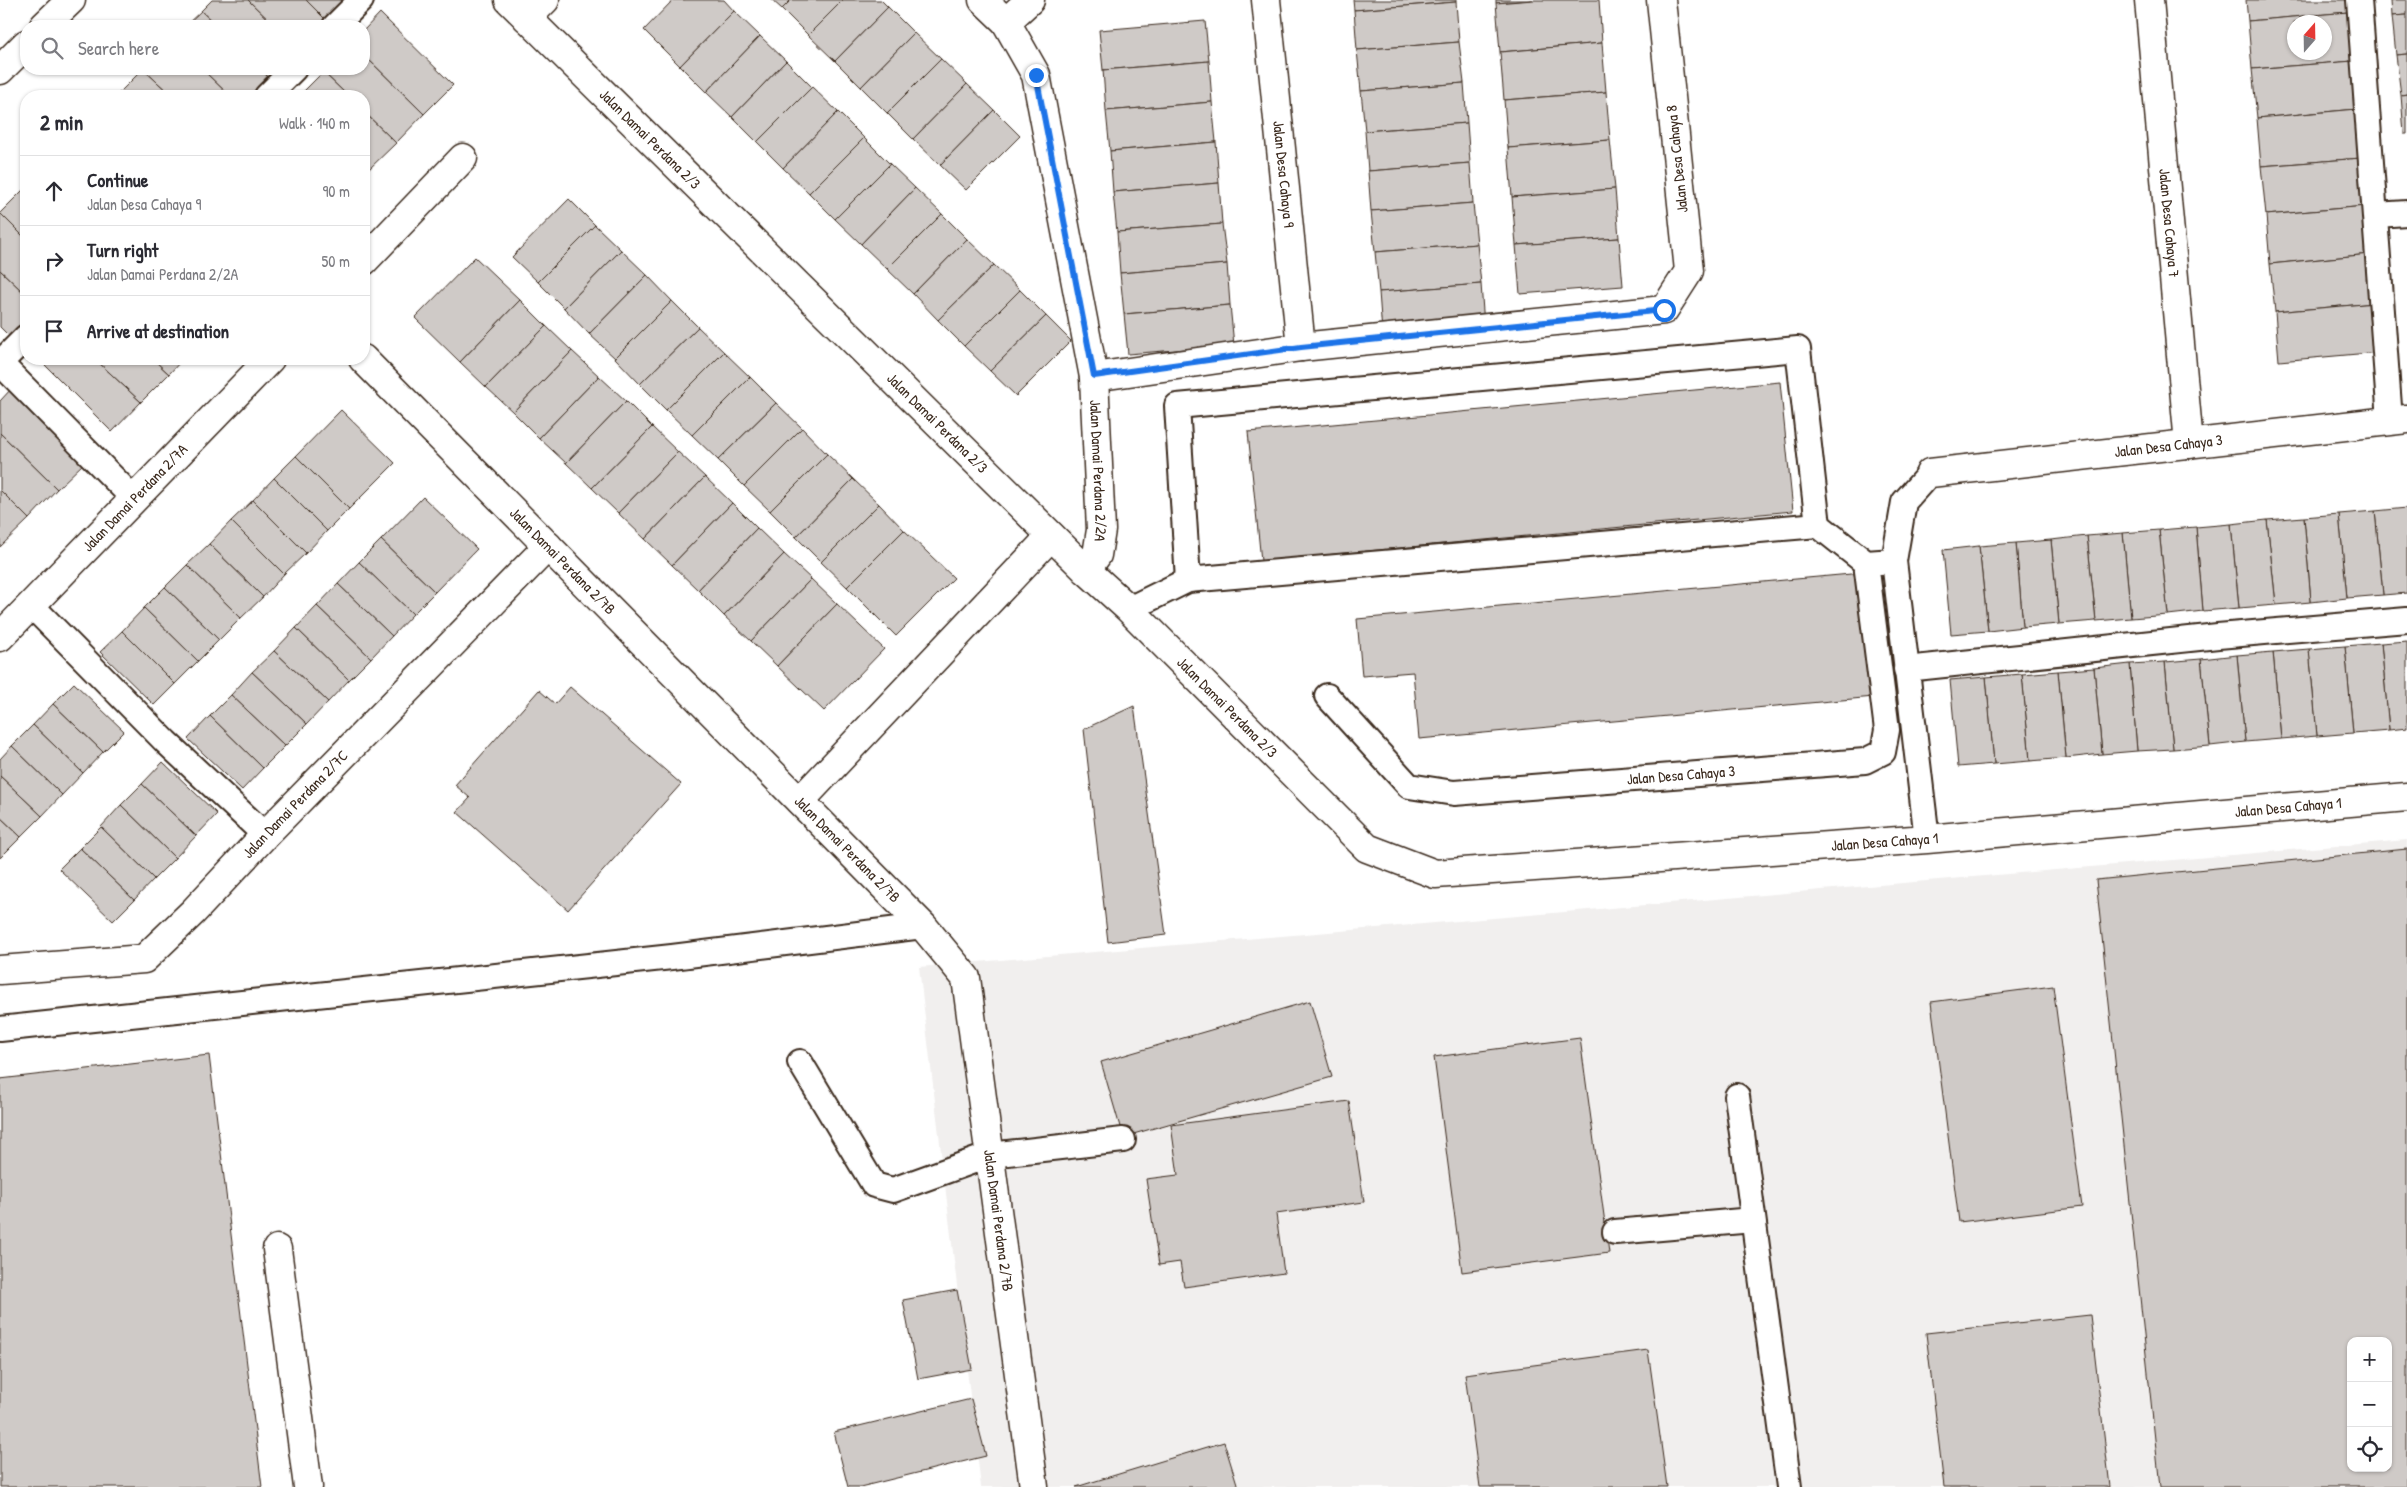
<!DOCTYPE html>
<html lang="en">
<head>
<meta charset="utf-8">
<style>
	body { margin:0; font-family:"Patrick Hand",sans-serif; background:#f7f7f7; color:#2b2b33 }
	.controls { position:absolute; right:15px; bottom:15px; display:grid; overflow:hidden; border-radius:10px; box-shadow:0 1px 4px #0004 }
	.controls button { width:45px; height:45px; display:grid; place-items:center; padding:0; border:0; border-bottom:1px solid #e1e1e2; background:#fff; color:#2b2b33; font:25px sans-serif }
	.compass { position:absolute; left:2287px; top:15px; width:45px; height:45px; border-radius:50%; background:#fff; box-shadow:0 1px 4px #0004; rotate:20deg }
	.stop { position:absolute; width:15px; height:15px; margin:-11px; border:4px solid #1a73e8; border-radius:50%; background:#fff }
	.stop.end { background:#1a73e8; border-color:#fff; box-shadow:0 1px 5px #0008 }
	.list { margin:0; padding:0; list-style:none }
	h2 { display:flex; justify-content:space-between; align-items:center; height:65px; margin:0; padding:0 20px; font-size:21px }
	h2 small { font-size:16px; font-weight:400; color:#7c7c81 }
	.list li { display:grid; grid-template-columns:32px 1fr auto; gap:15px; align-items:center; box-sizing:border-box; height:70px; padding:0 20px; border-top:1px solid #e1e1e2 }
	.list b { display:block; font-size:19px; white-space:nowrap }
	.list p { margin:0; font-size:16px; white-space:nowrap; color:#7c7c81 }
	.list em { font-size:16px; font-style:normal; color:#7c7c81 }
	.icon { flex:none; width:28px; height:28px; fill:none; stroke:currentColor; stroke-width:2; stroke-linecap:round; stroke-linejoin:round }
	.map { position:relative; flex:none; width:2407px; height:1487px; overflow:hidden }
	.search { position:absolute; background:#fff; box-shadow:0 1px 4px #0004; left:20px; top:20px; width:350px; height:55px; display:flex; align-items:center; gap:12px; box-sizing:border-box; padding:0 18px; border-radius:20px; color:#7c7c81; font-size:19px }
	.panel { position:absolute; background:#fff; box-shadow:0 1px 4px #0004; left:20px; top:90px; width:350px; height:275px; border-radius:20px }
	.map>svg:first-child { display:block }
	.built { fill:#f1efee; fill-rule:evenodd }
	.building { fill:#cfcac7; stroke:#3b2a1e; fill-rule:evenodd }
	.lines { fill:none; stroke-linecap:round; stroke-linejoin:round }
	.service-casing { stroke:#3b2a1e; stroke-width:28 }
	.minor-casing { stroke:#3b2a1e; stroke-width:31 }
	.service { stroke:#fff; stroke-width:24 }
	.minor { stroke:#fff; stroke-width:28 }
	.route { stroke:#1a73e8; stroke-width:6 }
	.labels { text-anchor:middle; stroke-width:4; stroke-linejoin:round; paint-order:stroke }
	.street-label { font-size:15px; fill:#3b2a1e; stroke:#fff }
</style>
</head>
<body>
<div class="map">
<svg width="2407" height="1487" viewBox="0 0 2407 1487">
	<rect width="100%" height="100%" fill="#fff"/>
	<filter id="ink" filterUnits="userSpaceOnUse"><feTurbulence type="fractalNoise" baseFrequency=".02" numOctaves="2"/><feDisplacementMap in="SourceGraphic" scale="10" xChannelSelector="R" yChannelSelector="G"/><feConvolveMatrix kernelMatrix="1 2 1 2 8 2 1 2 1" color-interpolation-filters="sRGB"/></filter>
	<g filter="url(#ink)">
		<path class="built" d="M 2407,840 L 2407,1487 L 981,1487 L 919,967 ZM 2351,1341 L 2388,1341 L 2388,1468 L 2351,1468 Z"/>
		<g class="building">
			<polygon points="212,0 248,0 275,26 217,26 201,11"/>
			<polygon points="248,0 306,0 328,22 324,26 275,26"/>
			<polygon points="306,0 350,0 328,22"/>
			<polygon points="673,0 724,0 734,11 680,66 644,30"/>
			<polygon points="772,0 791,0 782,9"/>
			<polygon points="791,0 843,0 808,35 782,9"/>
			<polygon points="843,0 881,0 888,7 835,61 808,35"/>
			<polygon points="1353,0 1456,0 1456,2 1354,10"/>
			<polygon points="1496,0 1533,0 1496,3"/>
			<polygon points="1533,0 1599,0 1602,43 1500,52 1496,3"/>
			<polygon points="2246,0 2347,0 2348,12 2248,21"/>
			<polygon points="2391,0 2407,0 2407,15 2392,16"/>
			<polygon points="1456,2 1459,42 1357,50 1354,10"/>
			<polygon points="888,7 914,33 861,87 835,61"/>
			<polygon points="201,11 217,26 185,26"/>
			<polygon points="734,11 760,36 706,92 680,66"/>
			<path d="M 2348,12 L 2353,61 L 2252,69 L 2248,21 ZM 2294,22 L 2324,22 L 2324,52 L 2294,52 Z"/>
			<polygon points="380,13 453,85 424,114 364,55 364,30"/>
			<polygon points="2407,15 2407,54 2396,55 2392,16"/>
			<polygon points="1205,21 1209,61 1103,70 1099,30"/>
			<polygon points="914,33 941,59 887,113 861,87"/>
			<polygon points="760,36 786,61 732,117 706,92"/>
			<polygon points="1459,42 1464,83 1361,91 1357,50"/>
			<polygon points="1602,43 1606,92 1504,100 1500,52"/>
			<polygon points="2407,54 2407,94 2401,95 2396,55"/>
			<polygon points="364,55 424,114 396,143 364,112 364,96 348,96 323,72 326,69 364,69"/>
			<polygon points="941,59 967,84 913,139 887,113"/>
			<polygon points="786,61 812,87 757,142 732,117"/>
			<polygon points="1209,61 1212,102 1106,111 1103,70"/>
			<polygon points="2353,61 2357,109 2257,118 2252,69"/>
			<polygon points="143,69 202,69 230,96 172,96"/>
			<polygon points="143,69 172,96 116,96"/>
			<polygon points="202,69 260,69 271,80 255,96 230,96"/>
			<polygon points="260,69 282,69 271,80"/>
			<polygon points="323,72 348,96 299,96"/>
			<polygon points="1464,83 1467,123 1365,131 1361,91"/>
			<polygon points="967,84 994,110 940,165 913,139"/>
			<polygon points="812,87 838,112 783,168 757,142"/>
			<polygon points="1606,92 1610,140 1508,148 1504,100"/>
			<polygon points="2407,94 2407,134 2404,134 2401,95"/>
			<polygon points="1212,102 1216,142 1110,151 1106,111"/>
			<polygon points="2357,109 2361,158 2261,166 2257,118"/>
			<polygon points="994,110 1020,136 966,190 940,165"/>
			<polygon points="364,112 396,143 367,171 364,168"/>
			<polygon points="838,112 864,138 809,193 783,168"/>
			<polygon points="1467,123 1470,163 1368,171 1365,131"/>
			<polygon points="864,138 890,164 835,219 809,193"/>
			<polygon points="1610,140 1615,189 1512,197 1508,148"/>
			<polygon points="1216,142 1219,183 1113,192 1110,151"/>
			<polygon points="2361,158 2366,206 2266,215 2261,166"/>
			<polygon points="1470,163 1473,203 1371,211 1368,171"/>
			<polygon points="890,164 915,188 861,244 835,219"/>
			<polygon points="1219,183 1222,224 1117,232 1113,192"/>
			<polygon points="26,187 26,239 0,213"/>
			<polygon points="915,188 942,214 887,269 861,244"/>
			<polygon points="1615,189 1619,238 1516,245 1512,197"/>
			<polygon points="569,199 595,225 538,282 512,257"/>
			<polygon points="1473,203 1477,244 1375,252 1371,211"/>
			<polygon points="2366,206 2370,254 2270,264 2266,215"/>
			<polygon points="0,213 26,239 26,295 0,270"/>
			<polygon points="942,214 967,239 913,294 887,269"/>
			<polygon points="1222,224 1227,264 1120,273 1117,232"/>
			<polygon points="595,225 621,250 564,308 538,282"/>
			<polygon points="1619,238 1623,286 1520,294 1516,245"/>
			<polygon points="967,239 994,265 938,320 913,294"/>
			<polygon points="1477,244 1481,284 1379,292 1375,252"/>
			<polygon points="621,250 647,275 589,334 564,308"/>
			<polygon points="2370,254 2375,303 2275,312 2270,264"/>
			<polygon points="475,257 520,300 460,362 415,318"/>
			<polygon points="1227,264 1230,305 1124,314 1120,273"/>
			<polygon points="994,265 1020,290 964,346 938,320"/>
			<polygon points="0,270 26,295 26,327 13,340 0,327"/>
			<polygon points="647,275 672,301 615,358 589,334"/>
			<polygon points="1481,284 1484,325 1382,332 1379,292"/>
			<polygon points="1020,290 1046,316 990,371 964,346"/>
			<polygon points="520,300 546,326 486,387 460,362"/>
			<polygon points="672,301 698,327 640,384 615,358"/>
			<polygon points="2375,303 2380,352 2279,361 2275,312"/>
			<polygon points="1230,305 1234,345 1128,354 1124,314"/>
			<polygon points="1046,316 1071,341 1016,396 990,371"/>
			<polygon points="546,326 572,351 513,412 486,387"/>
			<polygon points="698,327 724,352 666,410 640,384"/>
			<polygon points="572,351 599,376 539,438 513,412"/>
			<polygon points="724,352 750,377 692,435 666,410"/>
			<polygon points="41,359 95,359 141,402 112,432 40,360"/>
			<polygon points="95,359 153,359 169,374 141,402"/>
			<polygon points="153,359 183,359 169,374"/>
			<polygon points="599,376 626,401 566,463 539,438"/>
			<polygon points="750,377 776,403 718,460 692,435"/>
			<polygon points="1780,382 1793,511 1261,561 1248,432"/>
			<polygon points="12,388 86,461 57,489 0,433 0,401"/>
			<polygon points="626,401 652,427 592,488 566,463"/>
			<polygon points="776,403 802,428 744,486 718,460"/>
			<polygon points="341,410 395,463 349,509 296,456"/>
			<polygon points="652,427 678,452 618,513 592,488"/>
			<polygon points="802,428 827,454 770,511 744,486"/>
			<polygon points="0,433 57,489 29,519 0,490"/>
			<polygon points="678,452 705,477 645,539 618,513"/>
			<polygon points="827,454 853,479 796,537 770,511"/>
			<polygon points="296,456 349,509 327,531 274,478"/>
			<polygon points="705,477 732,503 672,565 645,539"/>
			<polygon points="274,478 327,531 306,553 253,500"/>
			<polygon points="853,479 879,504 821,562 796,537"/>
			<polygon points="0,490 29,519 0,547"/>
			<polygon points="423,497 477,549 435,592 381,540"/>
			<polygon points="253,500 306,553 284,574 231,521"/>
			<polygon points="732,503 757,528 698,590 672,565"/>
			<polygon points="879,504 904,530 847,587 821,562"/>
			<polygon points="2407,508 2407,593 2383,595 2375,511"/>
			<polygon points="2375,511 2383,595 2347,598 2339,514"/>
			<polygon points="2339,514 2347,598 2311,602 2304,517"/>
			<polygon points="2304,517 2311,602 2276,605 2267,520"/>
			<polygon points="2267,520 2276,605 2239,608 2231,524"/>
			<polygon points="231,521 284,574 263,597 209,544"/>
			<polygon points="2231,524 2239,608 2203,611 2196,527"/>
			<polygon points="2196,527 2203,611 2168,615 2159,530"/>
			<polygon points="757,528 784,554 724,616 698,590"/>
			<polygon points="904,530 954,578 896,636 847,587"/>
			<polygon points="2159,530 2168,615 2131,618 2123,533"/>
			<polygon points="2123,533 2131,618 2096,621 2087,536"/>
			<polygon points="2087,536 2096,621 2059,624 2051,540"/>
			<polygon points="381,540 435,592 413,614 359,562"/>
			<polygon points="2051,540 2059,624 2023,627 2016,543"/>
			<polygon points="2016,543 2023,627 1988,631 1979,546"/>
			<polygon points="209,544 263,597 241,618 187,565"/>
			<polygon points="1979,546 1988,631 1951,634 1943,550"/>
			<polygon points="784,554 811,579 751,641 724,616"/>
			<polygon points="359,562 413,614 392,636 338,584"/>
			<polygon points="187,565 241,618 219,640 165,587"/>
			<polygon points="1862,573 1874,697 1419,739 1413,672 1362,676 1357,619"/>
			<polygon points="811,579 837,604 777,666 751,641"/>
			<polygon points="338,584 392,636 371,658 317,606"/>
			<polygon points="165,587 219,640 198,661 144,608"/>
			<polygon points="837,604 884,649 824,711 777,666"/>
			<polygon points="317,606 371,658 349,680 296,628"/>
			<polygon points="144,608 198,661 175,684 122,631"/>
			<polygon points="296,628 349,680 328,702 274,651"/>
			<polygon points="122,631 175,684 154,705 100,652"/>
			<polygon points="2407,641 2407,728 2389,730 2381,643"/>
			<polygon points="2381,643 2389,730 2353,733 2345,646"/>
			<polygon points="2345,646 2353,733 2317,736 2309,649"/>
			<polygon points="2309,649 2317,736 2281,739 2273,652"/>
			<polygon points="274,651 328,702 307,724 252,672"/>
			<polygon points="2273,652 2281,739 2245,742 2237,655"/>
			<polygon points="2237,655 2245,742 2210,746 2201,659"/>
			<polygon points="2201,659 2210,746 2173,749 2165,662"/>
			<polygon points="2165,662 2173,749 2137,751 2130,664"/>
			<polygon points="2130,664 2137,751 2102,754 2094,668"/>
			<polygon points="2094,668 2102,754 2066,758 2058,671"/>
			<polygon points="2058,671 2066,758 2030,761 2022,674"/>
			<polygon points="252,672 307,724 285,746 231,695"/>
			<polygon points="2022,674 2030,761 1994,764 1986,677"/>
			<polygon points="1986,677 1994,764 1958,767 1950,680"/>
			<polygon points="74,683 124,731 103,752 53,704"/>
			<polygon points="570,687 681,784 568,910 457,812 470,798 455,785 539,690 555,704"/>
			<polygon points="231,695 285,746 263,768 210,716"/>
			<polygon points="53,704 103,752 83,773 33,725"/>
			<polygon points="1134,706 1166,935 1108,942 1084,729"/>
			<polygon points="210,716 263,768 242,790 188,739"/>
			<polygon points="33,725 83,773 62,795 12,746"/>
			<polygon points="12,746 62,795 42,816 0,776 0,759"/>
			<polygon points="163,762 217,814 196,836 142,784"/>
			<polygon points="0,776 42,816 21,837 0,817"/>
			<polygon points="142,784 196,836 175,858 121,805"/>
			<polygon points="121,805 175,858 154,879 101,827"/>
			<polygon points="0,817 21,837 0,858"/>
			<polygon points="101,827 154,879 134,900 80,848"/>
			<polygon points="80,848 134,900 113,921 59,869"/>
			<path d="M 2407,849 L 2407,1487 L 2160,1487 L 2096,880 ZM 2351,1341 L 2388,1341 L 2388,1468 L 2351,1468 Z"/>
			<polygon points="2053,986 2082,1207 1959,1222 1931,1002"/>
			<polygon points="1310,1001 1332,1077 1123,1137 1101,1062"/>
			<polygon points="1580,1038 1609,1253 1462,1272 1434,1057"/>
			<polygon points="209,1055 262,1487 0,1487 0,1079"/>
			<polygon points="1349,1101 1364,1202 1276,1214 1284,1273 1184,1287 1180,1262 1159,1265 1146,1179 1178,1175 1171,1125"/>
			<polygon points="957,1290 972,1369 918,1379 903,1300"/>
			<polygon points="2090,1315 2110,1487 1944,1487 1926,1333"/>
			<polygon points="1648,1350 1667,1487 1480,1487 1465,1374"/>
			<polygon points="971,1399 986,1456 860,1487 848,1487 834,1432"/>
			<polygon points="1224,1442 1238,1487 1076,1487"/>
		</g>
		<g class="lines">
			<defs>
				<g id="service">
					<polyline points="2359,0 2390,420"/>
					<polyline points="335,26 361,0"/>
					<polyline points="267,96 294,69"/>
					<polyline points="2376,215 2407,213"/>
					<polyline points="0,363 134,499"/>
					<polyline points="0,363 26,337"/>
					<polyline points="1188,580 1177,406 1798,349 1818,525"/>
					<polyline points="31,605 166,742 265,835"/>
					<polyline points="1129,609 1188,580 1818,525 1866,563 1894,561"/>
					<polyline points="1906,669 2218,636 2407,620"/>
					<path id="s1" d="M 1327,696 L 1409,786 L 1454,793 L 1865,761 L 1883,752 L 1887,730 L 1866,563"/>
					<polyline points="1927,839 1894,561 1904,502 1930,473"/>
					<polyline points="0,1029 672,957 923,926"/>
					<polyline points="800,1062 874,1185 893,1190 990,1155 1123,1140"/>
					<polyline points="1737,1096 1789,1487"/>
					<polyline points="1615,1232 1753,1220"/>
				</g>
				<g id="minor">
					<path id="s2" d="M 509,0 L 1086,570 L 1129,609 L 1367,848 L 1435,874 L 1927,839 L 2407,797"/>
					<path id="s3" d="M 983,0 L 1006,22 L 1036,75 L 1094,377 L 1101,530 L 1097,555 L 1086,570"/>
					<path id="s4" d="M 1266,0 L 1301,347"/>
					<path id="s5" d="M 2149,0 L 2189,444"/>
					<polyline points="527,18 545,0"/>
					<polyline points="1006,22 1030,0"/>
					<polyline points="44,26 71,0"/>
					<polyline points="0,70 26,44"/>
					<polyline points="364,261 463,158"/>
					<path id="s6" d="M 363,359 L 923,926 L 966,978 L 1034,1487"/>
					<polyline points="1094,377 1301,347 1664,310 1689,271 1661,0"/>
					<path id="s7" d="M 1930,473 L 2407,419"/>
					<path id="s8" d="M 0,637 L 270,359"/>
					<polyline points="800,801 1051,536"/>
					<path id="s9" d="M 0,970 L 144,959 L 193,912 L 265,835 L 548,546"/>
					<polyline points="277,1249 308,1487"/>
				</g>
			</defs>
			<use href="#service" class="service-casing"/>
			<use href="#minor" class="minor-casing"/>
			<use href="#service" class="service"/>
			<use href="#minor" class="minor"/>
		</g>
	</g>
	<g class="lines" filter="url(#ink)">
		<polyline class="route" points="1036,75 1094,376 1301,347 1664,310"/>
	</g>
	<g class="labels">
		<g class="street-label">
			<text dy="5" stroke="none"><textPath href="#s2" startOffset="198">Jalan Damai Perdana 2/3</textPath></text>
			<text transform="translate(1677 159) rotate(-96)" y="5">Jalan Desa Cahaya 8</text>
			<text dy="5" stroke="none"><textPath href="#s4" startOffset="175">Jalan Desa Cahaya 9</textPath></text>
			<text dy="5" stroke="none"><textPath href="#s5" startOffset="224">Jalan Desa Cahaya 7</textPath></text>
			<text dy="5" stroke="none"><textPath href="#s2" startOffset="602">Jalan Damai Perdana 2/3</textPath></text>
			<text dy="5" stroke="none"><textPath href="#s7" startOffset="240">Jalan Desa Cahaya 3</textPath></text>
			<text dy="5" stroke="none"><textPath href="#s3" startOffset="494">Jalan Damai Perdana 2/2A</textPath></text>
			<text dy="5" stroke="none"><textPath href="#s8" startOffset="194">Jalan Damai Perdana 2/7A</textPath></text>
			<text dy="5" stroke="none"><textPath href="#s6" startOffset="284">Jalan Damai Perdana 2/7B</textPath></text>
			<text dy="5" stroke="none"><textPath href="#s2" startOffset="1008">Jalan Damai Perdana 2/3</textPath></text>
			<text dy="5" stroke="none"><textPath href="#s1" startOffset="395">Jalan Desa Cahaya 3</textPath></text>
			<text dy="5" stroke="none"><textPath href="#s9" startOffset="361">Jalan Damai Perdana 2/7C</textPath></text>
			<text dy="5" stroke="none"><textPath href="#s2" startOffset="2135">Jalan Desa Cahaya 1</textPath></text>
			<text dy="5" stroke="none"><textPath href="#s2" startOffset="1730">Jalan Desa Cahaya 1</textPath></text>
			<text dy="5" stroke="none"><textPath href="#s6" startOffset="689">Jalan Damai Perdana 2/7B</textPath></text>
			<text dy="5" stroke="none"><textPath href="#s6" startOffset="1109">Jalan Damai Perdana 2/7B</textPath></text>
		</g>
	</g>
</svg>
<div class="controls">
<button>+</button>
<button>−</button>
<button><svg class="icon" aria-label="locate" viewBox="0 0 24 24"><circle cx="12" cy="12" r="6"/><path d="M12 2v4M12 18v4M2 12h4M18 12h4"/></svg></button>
</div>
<svg class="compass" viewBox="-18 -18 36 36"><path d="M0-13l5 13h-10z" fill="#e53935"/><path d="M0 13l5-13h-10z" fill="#7c7c81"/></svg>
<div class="stop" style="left:1664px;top:310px"></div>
<div class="stop end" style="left:1036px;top:75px"></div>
<div class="search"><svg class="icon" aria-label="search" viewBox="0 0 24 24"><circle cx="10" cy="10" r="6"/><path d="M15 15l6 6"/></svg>Search here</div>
<section class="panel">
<h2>2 min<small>Walk · 140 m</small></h2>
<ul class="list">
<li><svg class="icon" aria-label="ahead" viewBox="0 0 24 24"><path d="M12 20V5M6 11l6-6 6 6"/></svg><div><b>Continue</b><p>Jalan Desa Cahaya 9</p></div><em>90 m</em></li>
<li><svg class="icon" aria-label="right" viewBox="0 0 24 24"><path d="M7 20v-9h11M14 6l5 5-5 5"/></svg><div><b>Turn right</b><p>Jalan Damai Perdana 2/2A</p></div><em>50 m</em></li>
<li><svg class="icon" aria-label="arrive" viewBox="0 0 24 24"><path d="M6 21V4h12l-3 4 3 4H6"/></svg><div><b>Arrive at destination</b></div></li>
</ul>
</section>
</div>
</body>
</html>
